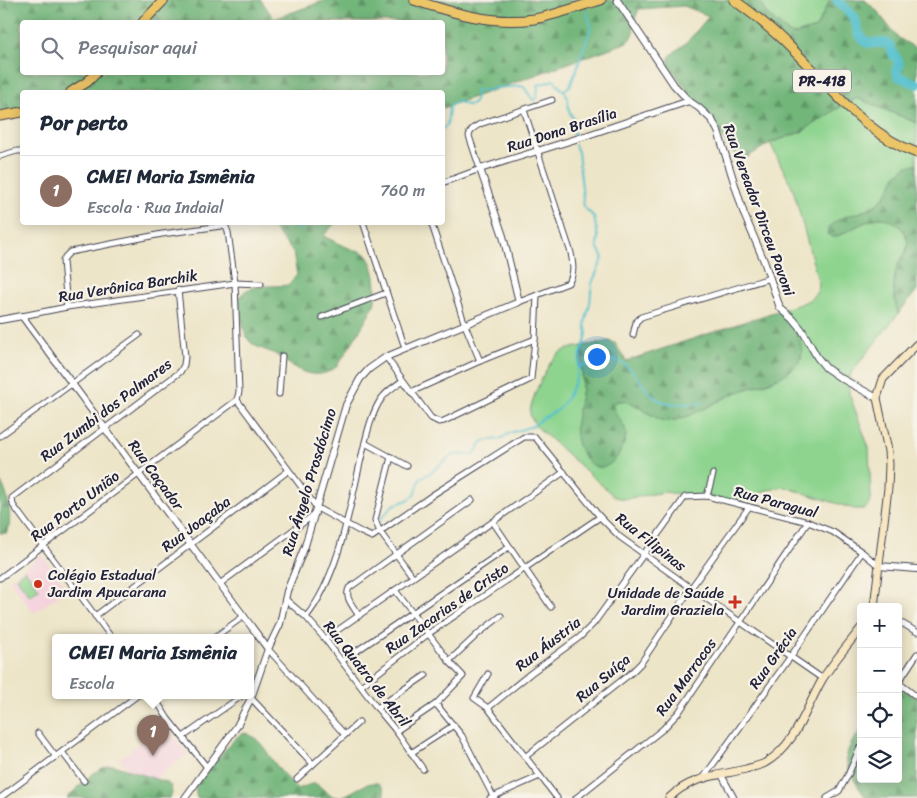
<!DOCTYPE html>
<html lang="pt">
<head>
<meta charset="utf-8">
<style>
	body { margin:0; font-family:Sriracha,sans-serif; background:#f6f6f7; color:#1f2937 }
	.controls { position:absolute; right:15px; bottom:15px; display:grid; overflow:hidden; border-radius:5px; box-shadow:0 2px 12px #0003 }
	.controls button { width:45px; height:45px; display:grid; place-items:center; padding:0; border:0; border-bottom:1px solid #e0e1e3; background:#fff; color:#1f2937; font:25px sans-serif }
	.you { position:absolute; left:596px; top:356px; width:18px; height:18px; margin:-12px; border:4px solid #fff; border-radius:50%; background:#1a73e8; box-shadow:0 0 0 8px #1a73e833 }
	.badge { display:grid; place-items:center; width:32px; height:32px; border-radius:50%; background:#c8321e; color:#fff; font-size:16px; font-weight:700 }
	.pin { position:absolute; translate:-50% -41px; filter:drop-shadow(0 1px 2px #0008) }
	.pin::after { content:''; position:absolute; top:26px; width:18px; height:15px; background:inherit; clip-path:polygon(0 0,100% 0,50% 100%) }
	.popup { position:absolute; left:52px; top:634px; width:202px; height:65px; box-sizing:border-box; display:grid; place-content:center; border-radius:5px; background:#fff; filter:drop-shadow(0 1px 4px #0005); font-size:16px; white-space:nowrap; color:#747a83 }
	.popup b { font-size:19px; color:#1f2937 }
	.popup::after { content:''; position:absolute; left:50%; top:100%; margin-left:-10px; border:10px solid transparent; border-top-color:#fff }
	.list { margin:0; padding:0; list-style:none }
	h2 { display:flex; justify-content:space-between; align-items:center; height:65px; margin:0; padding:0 20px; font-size:21px }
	h2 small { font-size:16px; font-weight:400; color:#747a83 }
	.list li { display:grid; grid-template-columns:32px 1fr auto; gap:15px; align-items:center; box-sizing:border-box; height:70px; padding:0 20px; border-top:1px solid #e0e1e3 }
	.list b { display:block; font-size:19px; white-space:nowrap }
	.list p { margin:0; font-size:16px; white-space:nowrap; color:#747a83 }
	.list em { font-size:16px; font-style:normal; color:#747a83 }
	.icon { flex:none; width:28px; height:28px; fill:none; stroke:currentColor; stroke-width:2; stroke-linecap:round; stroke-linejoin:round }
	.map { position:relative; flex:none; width:917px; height:798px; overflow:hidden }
	.search { position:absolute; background:#fff; box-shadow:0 2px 12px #0003; left:20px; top:20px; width:425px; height:55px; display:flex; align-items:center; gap:12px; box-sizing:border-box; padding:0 18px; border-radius:5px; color:#747a83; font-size:19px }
	.panel { position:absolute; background:#fff; box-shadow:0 2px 12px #0003; left:20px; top:90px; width:425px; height:135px; border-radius:5px }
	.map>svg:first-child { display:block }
	.built { fill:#f5cfdc }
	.green { fill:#8ed48f; stroke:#587b65 }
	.forest { fill:url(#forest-firs); stroke:#4a6c5a; fill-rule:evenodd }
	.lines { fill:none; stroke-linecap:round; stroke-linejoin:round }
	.stream { stroke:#54c0cd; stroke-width:2 }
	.river { stroke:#54c0cd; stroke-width:10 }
	.minor-casing { stroke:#403f50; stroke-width:7 }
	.tertiary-casing { stroke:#403f50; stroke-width:8 }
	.secondary-casing { stroke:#403f50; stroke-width:9 }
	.trunk-casing { stroke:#403f50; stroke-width:11 }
	.minor { stroke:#fff; stroke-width:5 }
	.tertiary { stroke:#fff; stroke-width:6 }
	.secondary { stroke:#f7e8c3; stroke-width:7 }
	.trunk { stroke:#ecc569; stroke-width:9 }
	.poi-dot { fill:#c8321e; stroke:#f7f3e8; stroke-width:2 }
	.labels { text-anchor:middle; stroke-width:4.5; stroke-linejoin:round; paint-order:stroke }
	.shield { fill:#f7f3e8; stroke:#62616f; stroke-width:1 }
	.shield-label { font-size:14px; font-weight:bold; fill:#22223b }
	.street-label { font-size:15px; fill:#22223b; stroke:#f7f3e8 }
	.poi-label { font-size:15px; fill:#22223b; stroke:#f7f3e8; text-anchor:start }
</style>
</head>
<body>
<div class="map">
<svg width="917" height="798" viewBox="0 0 917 798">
	<defs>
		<pattern id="forest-firs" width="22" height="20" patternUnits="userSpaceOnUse" patternTransform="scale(1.25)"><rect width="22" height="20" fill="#72b67a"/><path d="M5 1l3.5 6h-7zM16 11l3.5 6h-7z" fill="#5d9465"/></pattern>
	</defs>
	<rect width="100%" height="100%" fill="#f7f3e8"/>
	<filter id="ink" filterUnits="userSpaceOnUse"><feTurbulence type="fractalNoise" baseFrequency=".02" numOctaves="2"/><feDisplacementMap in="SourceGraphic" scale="10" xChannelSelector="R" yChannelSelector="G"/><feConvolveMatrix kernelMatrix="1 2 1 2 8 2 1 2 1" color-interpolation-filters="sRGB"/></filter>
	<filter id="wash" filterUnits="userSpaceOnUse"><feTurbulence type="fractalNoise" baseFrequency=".0096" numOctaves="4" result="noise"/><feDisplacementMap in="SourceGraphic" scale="20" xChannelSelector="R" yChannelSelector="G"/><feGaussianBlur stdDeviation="1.12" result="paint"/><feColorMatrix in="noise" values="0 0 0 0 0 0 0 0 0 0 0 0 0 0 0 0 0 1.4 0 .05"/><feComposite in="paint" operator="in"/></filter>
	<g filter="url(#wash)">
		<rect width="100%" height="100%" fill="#ede5c8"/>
		<g class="built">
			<polygon points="42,555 67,589 34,613 9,580"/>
			<polygon points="163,725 188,754 144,787 119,759"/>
		</g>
		<g class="green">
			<polygon points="759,0 830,0 816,28 792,35 767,15"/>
			<path d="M 857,98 L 917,123 L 917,164 L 914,164 L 897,174 L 887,193 L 878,203 L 861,212 L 835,237 C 850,231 863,221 878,218 C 892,216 907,229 908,243 C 908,252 901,256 898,264 C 893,280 894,298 898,314 L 862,359 L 851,373 L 849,381 L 849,393 L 869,448 L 871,498 L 869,505 L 865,509 L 854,509 L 785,487 L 768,490 L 744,501 L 731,501 L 664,492 L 624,499 L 615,497 L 538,428 C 535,424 531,420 530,414 C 529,403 547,364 556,356 C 563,349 573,348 582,346 L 582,388 L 577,418 L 598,468 L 610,464 L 625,428 L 614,412 L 612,405 C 626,389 651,421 667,421 C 689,420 717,400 738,392 C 750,387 766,385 777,378 C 785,373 796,356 802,349 L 789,322 L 780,310 C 794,306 817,302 819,285 L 793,189 L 770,143 L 801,132 L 835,110 Z"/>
			<polygon points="25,570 39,589 30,596 16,577"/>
		</g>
		<g class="forest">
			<path d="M 0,0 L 261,0 L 274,19 L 326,0 L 375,0 L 395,3 L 398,0 L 759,0 L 767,15 L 792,35 L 816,28 L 830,0 L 865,0 L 877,11 L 897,37 L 917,49 L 917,123 L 857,98 L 835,110 L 801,132 L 770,143 L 746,158 L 737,158 L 669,65 L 669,58 L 672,54 L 688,41 L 709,16 L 684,6 L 639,9 L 633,23 L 634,34 L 630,39 L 625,43 L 443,108 L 442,92 L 22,92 L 22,110 L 0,112 ZM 22,22 L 442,22 L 442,72 L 22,72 Z"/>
			<path d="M 917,164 L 917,290 L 898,314 C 894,300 892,285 896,271 C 897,263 903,258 906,251 C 913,234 894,216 878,218 C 863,221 850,231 835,237 L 832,237 L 827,234 L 828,228 C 842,212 861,216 877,204 C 893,192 894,165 917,164 Z"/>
			<path d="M 259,223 L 335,223 L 323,236 C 332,240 342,245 351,249 C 356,250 361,251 365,254 C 376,265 378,291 374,305 C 373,310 340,363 336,367 C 331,371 325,374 319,374 C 301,376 289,363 275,354 C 268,350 260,349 254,345 C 243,338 243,322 240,310 C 233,280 270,288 288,285 L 297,275 L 293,252 L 273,228 Z"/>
			<path d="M 780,310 C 789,322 806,342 801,358 C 798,367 786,374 778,378 C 766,384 751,387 738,392 C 717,400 690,420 667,421 C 651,421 626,389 612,405 C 615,416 627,424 626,436 C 625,442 622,449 619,454 C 603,479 584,465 577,442 C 572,425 580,405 582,389 C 583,375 582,360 582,346 L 609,341 L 615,343 L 626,361 Z"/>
			<path d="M 0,482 C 8,489 13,523 7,533 L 0,533 Z"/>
			<path d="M 898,686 L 917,698 L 917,798 L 866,798 C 849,771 835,759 861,731 L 861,779 L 898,779 Z"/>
			<path d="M 245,733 C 261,738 266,752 276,765 C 282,774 290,781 298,789 L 314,783 C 322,786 328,797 337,797 C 351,798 382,764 385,798 L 197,798 C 196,794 195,790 196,786 C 197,782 234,739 238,736 C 238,736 245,733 245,733 Z"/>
			<path d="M 113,765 L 165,782 L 171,786 L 172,793 L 170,798 L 67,798 C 81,785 94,768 113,765 Z"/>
		</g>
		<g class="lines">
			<g class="stream">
				<polyline points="564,90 570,86 576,71 591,27 587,12"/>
				<path d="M 442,129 L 447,125 L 449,107 L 457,101 C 470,108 477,107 476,90 L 486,91 L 495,88 L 520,86 L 524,87 L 533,100 L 537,98 L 538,85 L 554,80 L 563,91 L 564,90 L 568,99 L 569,111 L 574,120 L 573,139"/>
				<polyline points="298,229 312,222"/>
				<path d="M 579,366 C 590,366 607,358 616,361 C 638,366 641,393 661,401 C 674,406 689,403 703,403"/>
				<polyline points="379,521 393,505 408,500 415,495 420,479 433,471 443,462 453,455 474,454 483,441 500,439 510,433 533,426 543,418 558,410 567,398 577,377 579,358 585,342 587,333 585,324 590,303 592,283 603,258 597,246 598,237 594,217 584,207 578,152 575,145"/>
			</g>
			<polyline class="river" points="837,0 854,17 859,34 863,39 867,43 885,43 890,46 894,56 898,60 899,66 896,70 898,76 917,84"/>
		</g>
	</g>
	<g filter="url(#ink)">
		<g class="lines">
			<defs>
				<g id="minor">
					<polyline points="0,156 17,151 22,151"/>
					<path d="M 442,183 L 480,169 L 469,136 C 470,129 475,127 480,124 L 552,100"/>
					<polyline points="363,222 405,348"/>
					<polyline points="431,222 465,325 480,361"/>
					<path d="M 519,302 L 568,283 C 575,274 573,264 571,253 L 524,110"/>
					<polyline points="67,307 63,261 65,257 70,252 162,234 221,226 226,227 228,232 235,283 239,392 237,400"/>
					<polyline points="22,316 67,307 235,283 261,284"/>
					<polyline points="322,317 386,293"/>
					<polyline points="633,335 636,322 641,317 770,278"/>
					<polyline points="386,357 431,418 439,422 444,421 531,379 535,339 537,295"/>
					<polyline points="411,392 480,361 535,339"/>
					<polyline points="279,394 282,356"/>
					<polyline points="237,400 317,508 361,532 372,537 434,494 524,437 535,437 600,517 620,537 691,588 823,679"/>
					<polyline points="0,436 139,335"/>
					<polyline points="365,443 407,466"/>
					<polyline points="391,457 375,520 380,532 413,577"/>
					<polyline points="707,496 713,474"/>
					<polyline points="493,522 551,607"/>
					<polyline points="0,578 237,400"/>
					<polyline points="221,583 315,514"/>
					<polyline points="395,590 449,661 463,676 436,704 396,731"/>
					<polyline points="285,599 306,617 325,639 377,708 396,731 423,769"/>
					<polyline points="95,616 288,471"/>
					<path d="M 359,616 C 354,607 344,598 349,588 L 472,500"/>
					<path d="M 306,617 C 339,576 349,510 361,459 C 365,442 371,412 382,398 C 387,391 395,386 402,381"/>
					<polyline points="898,621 917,632"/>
					<polyline points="111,637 13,505 12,498 180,372 184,365 185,357 178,290"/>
					<polyline points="215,637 244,616"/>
					<polyline points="325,639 564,472"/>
					<polyline points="268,649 345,735"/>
					<polyline points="342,661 509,547"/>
					<polyline points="449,661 479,633 501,616"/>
					<polyline points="488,674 474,698 488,708 557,798"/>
					<polyline points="898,683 917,654"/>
					<polyline points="899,683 917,697"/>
					<polyline points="361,686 428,634 600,517"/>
					<polyline points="153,695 168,719 206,766"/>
					<polyline points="251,698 313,764"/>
					<polyline points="436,704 462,736 494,798"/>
					<polyline points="377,708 426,675"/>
					<polyline points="488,708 531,673 580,637 594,623 685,497 707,496 808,522 833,532 862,552 879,566"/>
					<polyline points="38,733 56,757"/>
					<polyline points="183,737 243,695"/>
					<polyline points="62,752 84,781"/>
					<polyline points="411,753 454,725"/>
					<polyline points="525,757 631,673 641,663 691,588 749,507"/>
					<polyline points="721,774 734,798"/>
					<polyline points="704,777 791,656 862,552"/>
					<polyline points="297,779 359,722"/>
					<polyline points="0,798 138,695"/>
					<polyline points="490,798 540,776"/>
					<polyline points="576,798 663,729 679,712 808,522"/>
					<polyline points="827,798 839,791 848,775 861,745"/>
				</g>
				<g id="tertiary">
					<polyline points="617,0 674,85 689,101 699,108 712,120 718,131 744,214 764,261 780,308 793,319 802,330 817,357 826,368 839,377 877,398"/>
					<polyline points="0,320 22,316 268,649"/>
					<polyline points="879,566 917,569"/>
					<polyline points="185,798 237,726 251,698 268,649 280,624 287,591 305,546 346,405 360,379 369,369 386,357 519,302 503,236 480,169 579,138 689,101"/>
				</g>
				<g id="secondary">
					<polyline points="874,607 888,488 889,465 888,451 877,398 883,379 917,344"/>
					<path d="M 669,798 C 691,776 718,776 746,769 C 752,767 759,766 765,763 C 796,745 805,710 822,680 C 833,662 848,645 861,628"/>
				</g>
				<g id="trunk">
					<path d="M 414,0 C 452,13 494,25 534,19 C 557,15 579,6 601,0"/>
					<path d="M 734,0 C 758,17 780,36 800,57 C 836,93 867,135 917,153"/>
					<polyline points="143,22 164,0"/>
					<polyline points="71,92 87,82 97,72"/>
					<polyline points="0,116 22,112"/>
				</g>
			</defs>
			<use href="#minor" class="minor-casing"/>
			<use href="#tertiary" class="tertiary-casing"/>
			<use href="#secondary" class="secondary-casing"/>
			<use href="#trunk" class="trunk-casing"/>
			<use href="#minor" class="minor"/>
			<use href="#tertiary" class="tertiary"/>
			<use href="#secondary" class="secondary"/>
			<use href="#trunk" class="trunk"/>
		</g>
	</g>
	<g class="poi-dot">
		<circle cx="38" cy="584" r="5"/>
		<path d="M732.5 594.5h5v5h5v5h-5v5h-5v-5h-5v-5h5z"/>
	</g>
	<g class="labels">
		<rect class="shield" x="793" y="69.5" width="58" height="23" rx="4"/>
		<g class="shield-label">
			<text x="822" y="86">PR-418</text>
		</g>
		<g class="street-label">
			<text transform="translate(562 130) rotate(-18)" y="5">Rua Dona Brasília</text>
			<text transform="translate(759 210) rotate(70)" y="5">Rua Vereador Dirceu Pavoni</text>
			<text transform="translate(128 286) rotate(-9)" y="5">Rua Verônica Barchik</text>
			<text transform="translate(106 410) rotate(-37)" y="5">Rua Zumbi dos Palmares</text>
			<text transform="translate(156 475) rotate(54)" y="5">Rua Caçador</text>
			<text transform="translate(309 482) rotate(-73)" y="5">Rua Ângelo Prosdócimo</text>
			<text transform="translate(776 502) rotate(15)" y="5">Rua Paragual</text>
			<text transform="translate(75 506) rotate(-37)" y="5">Rua Porto União</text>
			<text transform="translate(196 524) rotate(-37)" y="5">Rua Joaçaba</text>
			<text transform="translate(651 542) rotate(38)" y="5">Rua Filipinas</text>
			<text transform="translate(447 608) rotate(-35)" y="5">Rua Zacarias de Cristo</text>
			<text transform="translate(548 644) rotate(-38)" y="5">Rua Áustria</text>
			<text transform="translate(773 658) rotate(-55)" y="5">Rua Grécia</text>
			<text transform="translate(367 674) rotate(52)" y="5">Rua Quatro de Abril</text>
			<text transform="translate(686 677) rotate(-54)" y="5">Rua Marrocos</text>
			<text transform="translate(603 678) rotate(-40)" y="5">Rua Suíça</text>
		</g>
		<g class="poi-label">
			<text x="48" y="580">Colégio Estadual<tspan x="48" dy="17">Jardim Apucarana</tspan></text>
			<text x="724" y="598" text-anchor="end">Unidade de Saúde<tspan x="724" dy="17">Jardim Graziela</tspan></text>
		</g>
	</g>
</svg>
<div class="controls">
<button>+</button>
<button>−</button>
<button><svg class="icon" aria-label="locate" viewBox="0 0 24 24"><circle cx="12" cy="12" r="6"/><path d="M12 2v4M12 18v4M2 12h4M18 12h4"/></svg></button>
<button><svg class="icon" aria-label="layers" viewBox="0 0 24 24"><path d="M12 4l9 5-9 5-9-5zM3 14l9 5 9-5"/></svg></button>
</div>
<div class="you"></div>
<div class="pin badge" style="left:153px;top:756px;background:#8d6e63">1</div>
<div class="popup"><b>CMEI Maria Ismênia</b>Escola</div>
<div class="search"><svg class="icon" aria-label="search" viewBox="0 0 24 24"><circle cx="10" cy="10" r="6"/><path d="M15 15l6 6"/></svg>Pesquisar aqui</div>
<section class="panel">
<h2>Por perto<small></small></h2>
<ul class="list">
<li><span class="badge" style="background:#8d6e63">1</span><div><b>CMEI Maria Ismênia</b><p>Escola · Rua Indaial</p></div><em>760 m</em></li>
</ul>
</section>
</div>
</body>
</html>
